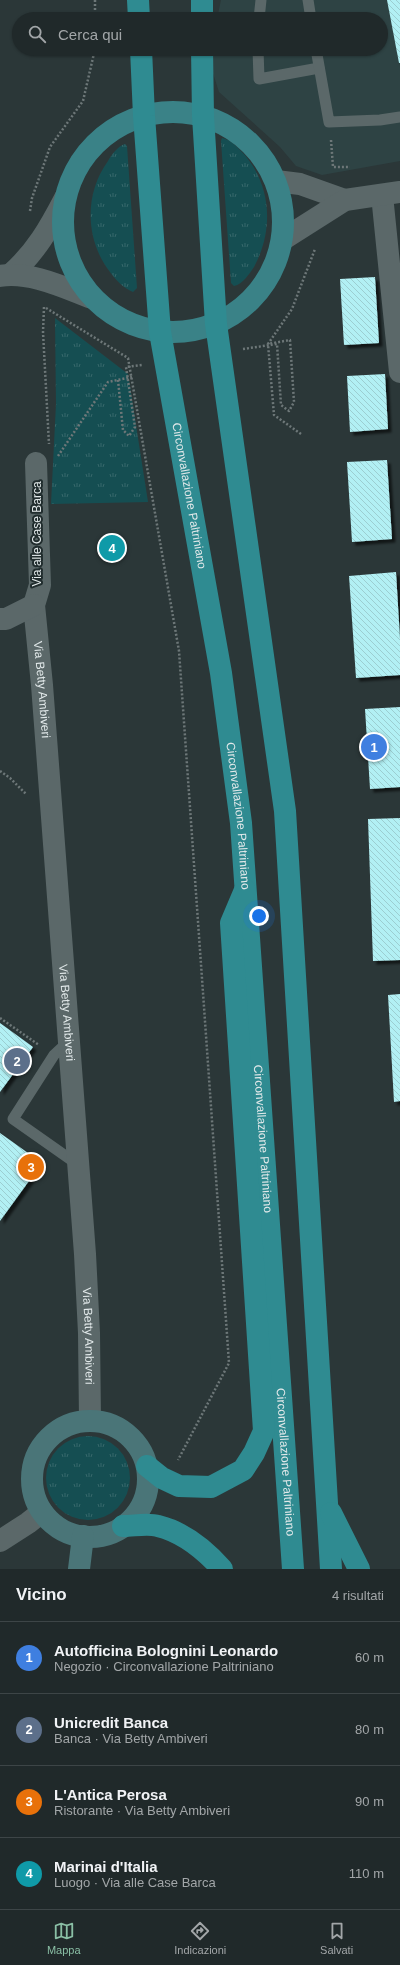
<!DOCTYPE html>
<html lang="it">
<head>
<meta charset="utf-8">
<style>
	body { margin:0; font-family:Arial,sans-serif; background:#283132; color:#f1f3f6 }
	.you { position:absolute; left:259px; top:916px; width:14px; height:14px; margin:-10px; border:3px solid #fff; border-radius:50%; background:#1a73e8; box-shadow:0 0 0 6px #1a73e833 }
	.badge { display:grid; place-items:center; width:26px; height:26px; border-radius:50%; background:#8abfa5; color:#fff; font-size:13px; font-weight:700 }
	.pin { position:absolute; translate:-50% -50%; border:2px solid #fff; box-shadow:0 1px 4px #0006 }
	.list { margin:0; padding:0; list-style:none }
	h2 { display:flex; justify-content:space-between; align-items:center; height:52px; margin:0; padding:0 16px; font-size:17px }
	h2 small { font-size:13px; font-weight:400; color:#a2a6a8 }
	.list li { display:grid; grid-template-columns:26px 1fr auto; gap:12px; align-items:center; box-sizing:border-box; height:72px; padding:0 16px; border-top:1px solid #3d4547 }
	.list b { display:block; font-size:15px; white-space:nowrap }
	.list p { margin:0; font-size:13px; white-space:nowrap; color:#a2a6a8 }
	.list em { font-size:13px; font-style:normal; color:#a2a6a8 }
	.icon { flex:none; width:22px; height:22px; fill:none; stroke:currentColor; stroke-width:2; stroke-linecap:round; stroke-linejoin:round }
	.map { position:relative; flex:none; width:400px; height:1569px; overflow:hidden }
	.search { position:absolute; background:#20292a; box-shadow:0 1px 3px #0004; left:12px; right:12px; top:12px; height:44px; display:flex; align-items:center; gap:10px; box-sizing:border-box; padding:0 14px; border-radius:22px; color:#a2a6a8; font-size:15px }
	.sheet { height:340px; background:#20292a }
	nav { display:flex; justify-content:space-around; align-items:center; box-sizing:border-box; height:56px; border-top:1px solid #3d4547; background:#20292a; font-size:11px; color:#a2a6a8 }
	nav a { display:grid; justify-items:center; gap:2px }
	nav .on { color:#8abfa5 }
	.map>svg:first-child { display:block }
	.built { fill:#2e4344 }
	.grass { fill:url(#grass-tufts) }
	.building { fill:url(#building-back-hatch); filter:url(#shadow) }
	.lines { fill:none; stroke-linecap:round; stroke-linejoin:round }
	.path { stroke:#6d7778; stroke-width:2.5; stroke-dasharray:2 2; stroke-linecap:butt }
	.service { stroke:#5b6869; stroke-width:11 }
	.minor { stroke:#5b6869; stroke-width:22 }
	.tertiary { stroke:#5b6869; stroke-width:22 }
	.secondary { stroke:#4a7578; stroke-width:22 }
	.primary { stroke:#3a8287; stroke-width:22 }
	.trunk { stroke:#2f8b91; stroke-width:22 }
	.labels { text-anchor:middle; stroke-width:4; stroke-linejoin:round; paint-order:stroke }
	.street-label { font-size:12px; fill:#e2e9ea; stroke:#212d2e }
</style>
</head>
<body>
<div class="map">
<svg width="400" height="1569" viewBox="0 0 400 1569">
	<defs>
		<pattern id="grass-tufts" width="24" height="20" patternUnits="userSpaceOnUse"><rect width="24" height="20" fill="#154e52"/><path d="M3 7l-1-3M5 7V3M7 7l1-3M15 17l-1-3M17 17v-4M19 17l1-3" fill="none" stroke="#37686b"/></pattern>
		<pattern id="building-back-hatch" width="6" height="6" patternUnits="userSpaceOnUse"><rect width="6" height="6" fill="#b2f0f4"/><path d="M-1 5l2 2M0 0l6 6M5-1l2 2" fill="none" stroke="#9cced1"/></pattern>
		<filter id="shadow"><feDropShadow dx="3.5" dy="3.5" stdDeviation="1" flood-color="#0009"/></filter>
	</defs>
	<rect width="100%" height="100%" fill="#2b3738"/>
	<polygon class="built" points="221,0 400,0 400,161 322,175 296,166 280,147 219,92 211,67 212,49 381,49 381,19 217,19"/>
	<g class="grass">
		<path d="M 222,138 C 230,139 237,147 242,152 C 272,184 274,230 254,267 C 249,274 243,284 234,286 L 231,283 L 221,141 Z"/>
		<path d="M 125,144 L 127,146 L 137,288 L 133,292 C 123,288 116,280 110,272 C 85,240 84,194 108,161 C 112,154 118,146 125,144 Z"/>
		<polygon points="55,318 128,374 148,502 51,504 56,404"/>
		<circle cx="88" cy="1478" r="42"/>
	</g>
	<g class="building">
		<polygon points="387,0 400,0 400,63 399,63"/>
		<polygon points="375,277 379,343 344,345 340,279"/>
		<polygon points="385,374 388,429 350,432 347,376"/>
		<polygon points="387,460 392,539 352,542 347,462"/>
		<polygon points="396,572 400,639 400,675 356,678 349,576"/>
		<polygon points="400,707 400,787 370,789 365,709"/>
		<polygon points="400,818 400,960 373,961 368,819"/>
		<polygon points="400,994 400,1101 394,1102 388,995"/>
		<polygon points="0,1023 33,1047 0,1092"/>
		<polygon points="0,1133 42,1163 0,1221"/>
	</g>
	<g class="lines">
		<g class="path">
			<polyline points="95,0 95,19"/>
			<polyline points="331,140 333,167 350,167"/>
			<polyline points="30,211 32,198 50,147 83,101 95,49"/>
			<polyline points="44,307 43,332 49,444"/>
			<polyline points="46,308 128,358 179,651 229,1363 178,1460"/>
			<polyline points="243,349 277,344 281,405 289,411 294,402 290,340 268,344"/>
			<polyline points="118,380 123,430 129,436 135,427 126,367 142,365"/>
			<polyline points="301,434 274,415 268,344 292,309 315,249"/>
			<polyline points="58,456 108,382 132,377"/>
			<polyline points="0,771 10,778 26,794"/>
			<polyline points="0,1018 39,1045"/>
		</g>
		<g class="service">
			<polyline points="308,0 311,19"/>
			<polyline points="259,19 261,0"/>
			<polyline points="258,49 259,79 319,68"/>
			<polyline points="316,49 329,122 380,120 400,117"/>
			<polyline points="68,1042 54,1055 13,1119 77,1164"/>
		</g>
		<g class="minor">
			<polyline points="382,195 400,372"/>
			<path d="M 11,274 C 36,252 50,227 65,198"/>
			<path d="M 0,276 C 30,271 65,288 92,298"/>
			<path id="s1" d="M 36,463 L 40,585 L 34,605 L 42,685 L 85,1254 L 89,1333 L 90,1420"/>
			<polyline points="0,619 6,619 34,605"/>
			<polyline points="0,1541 28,1523 42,1512"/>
		</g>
		<g class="tertiary">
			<polyline points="276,181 300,184 345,200"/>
			<polyline points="282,240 345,200 400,192"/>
		</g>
		<g class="secondary">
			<circle cx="90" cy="1479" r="58"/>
			<polyline points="79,1569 83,1536"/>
		</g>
		<circle class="primary" cx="173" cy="222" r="110"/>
		<g class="trunk">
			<polyline points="138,0 139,19"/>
			<polyline points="202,0 202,19"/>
			<path id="s2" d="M 141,49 L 144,116 L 160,332 L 221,673 L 241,823 L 293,1569"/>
			<polyline points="202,49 203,116 216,324 285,811 331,1569"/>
			<polyline points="147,1466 162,1478 179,1486 211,1487 243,1470 254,1453 264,1431 231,923 245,890"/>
			<polyline points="331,1513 359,1569"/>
			<path d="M 123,1526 C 134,1526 148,1523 158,1526 C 183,1532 205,1550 222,1569"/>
		</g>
	</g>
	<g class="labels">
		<g class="street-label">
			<text dy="4" stroke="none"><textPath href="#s2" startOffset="450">Circonvallazione Paltriniano</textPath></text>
			<text transform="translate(37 534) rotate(-90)" y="4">Via alle Case Barca</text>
			<text dy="4" stroke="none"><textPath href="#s1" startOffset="228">Via Betty Ambiveri</textPath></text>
			<text dy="4" stroke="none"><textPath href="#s2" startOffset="774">Circonvallazione Paltriniano</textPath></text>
			<text dy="4" stroke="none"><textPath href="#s1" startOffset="552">Via Betty Ambiveri</textPath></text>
			<text dy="4" stroke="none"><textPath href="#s2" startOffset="1098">Circonvallazione Paltriniano</textPath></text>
			<text dy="4" stroke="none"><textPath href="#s1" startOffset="876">Via Betty Ambiveri</textPath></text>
			<text dy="4" stroke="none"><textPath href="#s2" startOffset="1422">Circonvallazione Paltriniano</textPath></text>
		</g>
	</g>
</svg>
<div class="you"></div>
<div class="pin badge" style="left:374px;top:747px;background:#3f7fe0">1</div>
<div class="pin badge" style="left:17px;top:1061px;background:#5c6f8a">2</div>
<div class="pin badge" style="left:31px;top:1167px;background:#e8710a">3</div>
<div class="pin badge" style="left:112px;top:548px;background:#0f9aa8">4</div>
<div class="search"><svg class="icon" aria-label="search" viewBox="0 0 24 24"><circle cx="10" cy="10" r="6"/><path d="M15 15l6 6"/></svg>Cerca qui</div>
</div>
<section class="sheet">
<h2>Vicino<small>4 risultati</small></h2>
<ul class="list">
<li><span class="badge" style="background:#3f7fe0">1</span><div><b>Autofficina Bolognini Leonardo</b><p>Negozio · Circonvallazione Paltriniano</p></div><em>60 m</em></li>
<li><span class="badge" style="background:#5c6f8a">2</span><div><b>Unicredit Banca</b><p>Banca · Via Betty Ambiveri</p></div><em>80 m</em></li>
<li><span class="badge" style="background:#e8710a">3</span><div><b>L'Antica Perosa</b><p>Ristorante · Via Betty Ambiveri</p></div><em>90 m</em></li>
<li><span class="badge" style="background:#0f9aa8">4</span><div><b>Marinai d'Italia</b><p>Luogo · Via alle Case Barca</p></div><em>110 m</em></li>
</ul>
</section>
<nav>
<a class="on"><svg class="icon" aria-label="map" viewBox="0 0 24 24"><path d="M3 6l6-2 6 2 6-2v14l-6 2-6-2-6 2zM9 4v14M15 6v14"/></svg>Mappa</a>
<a><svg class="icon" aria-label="directions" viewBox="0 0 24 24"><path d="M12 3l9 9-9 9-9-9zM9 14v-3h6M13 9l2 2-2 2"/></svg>Indicazioni</a>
<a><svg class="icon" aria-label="saved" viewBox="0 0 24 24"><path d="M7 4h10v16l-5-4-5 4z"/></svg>Salvati</a>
</nav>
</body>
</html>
